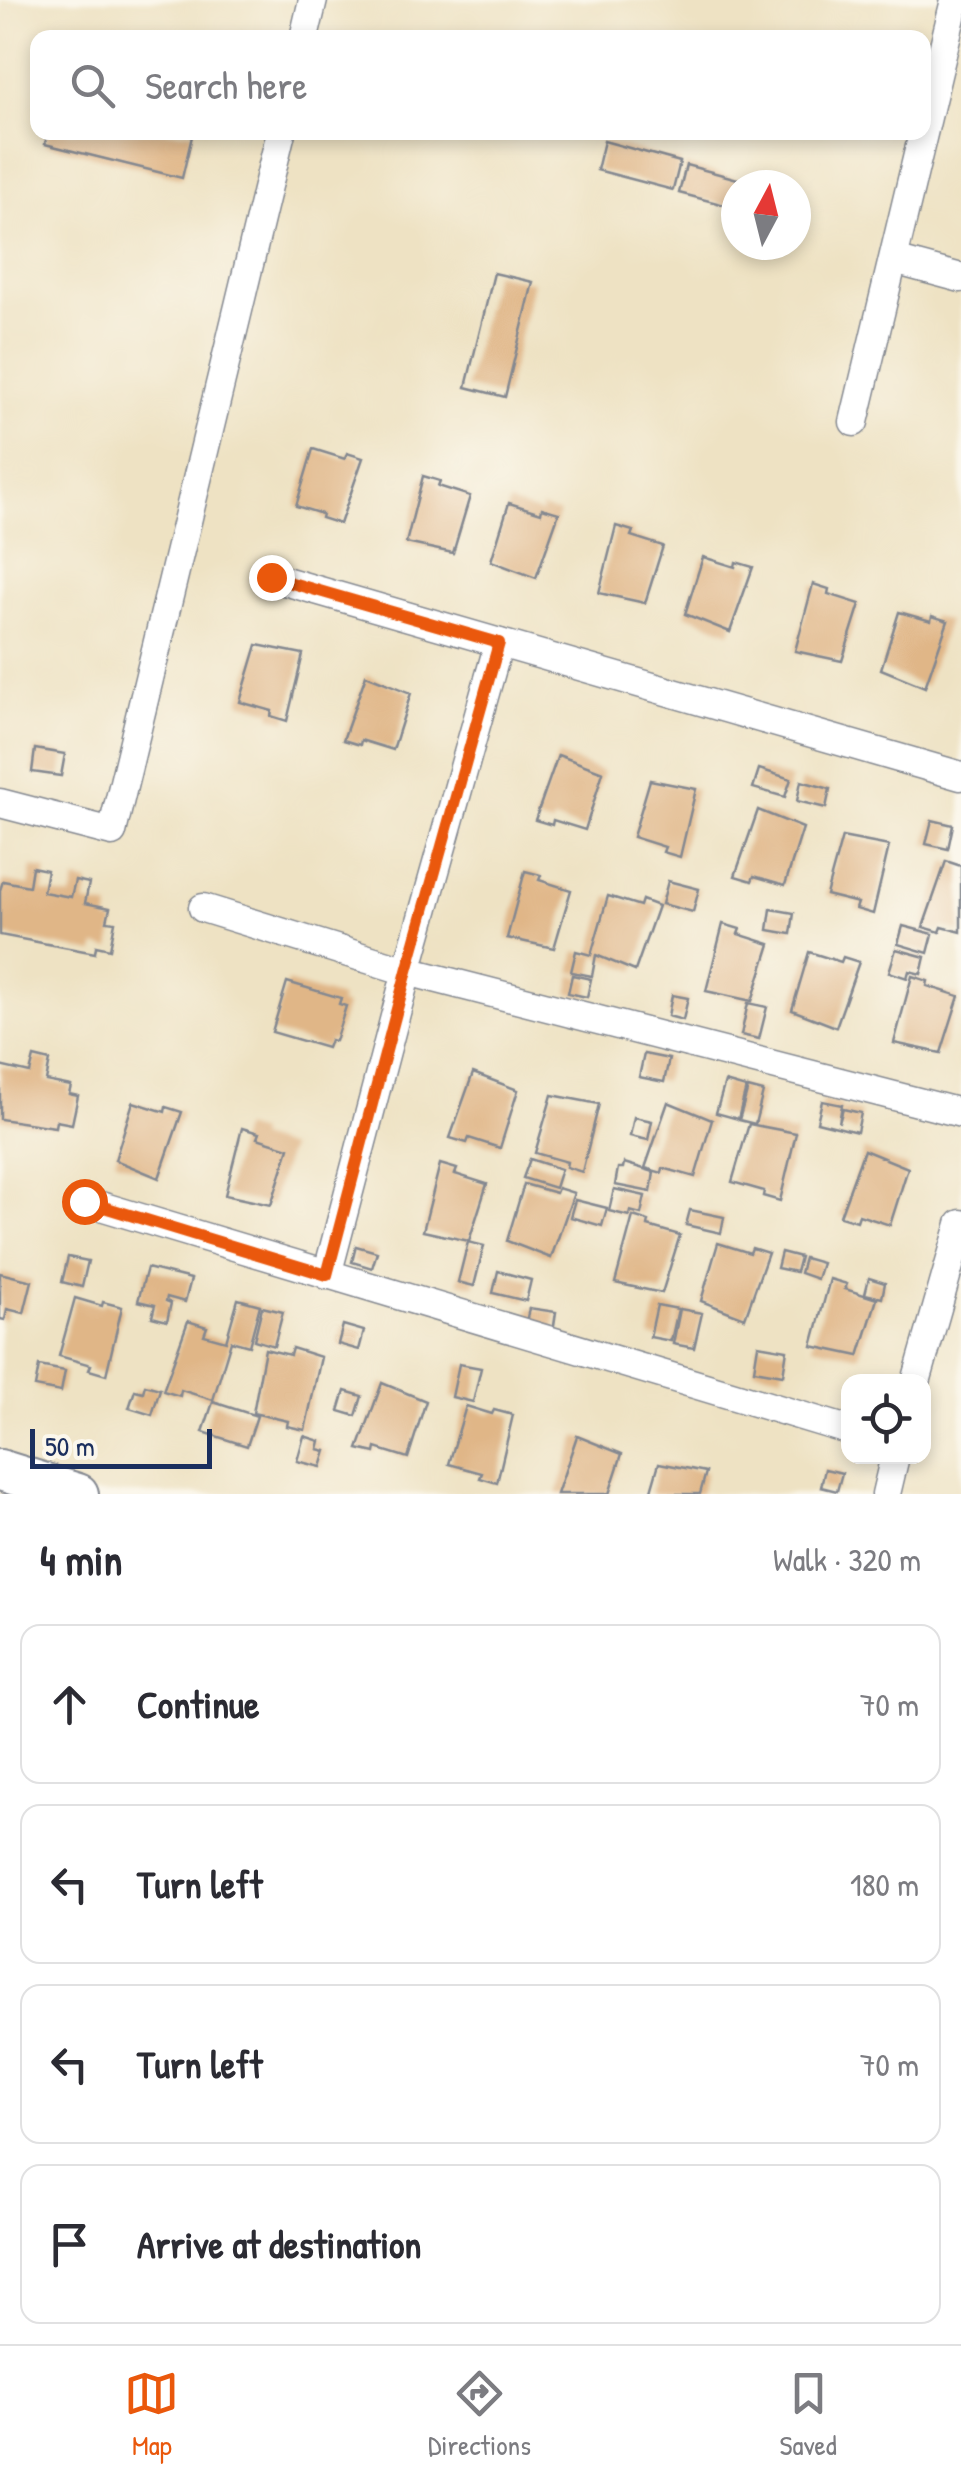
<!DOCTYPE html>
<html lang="en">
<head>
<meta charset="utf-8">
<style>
	body { margin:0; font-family:"Patrick Hand",sans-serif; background:#f7f7f7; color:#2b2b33 }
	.controls { position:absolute; right:30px; bottom:30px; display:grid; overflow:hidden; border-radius:20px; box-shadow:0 5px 15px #0003 }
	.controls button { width:90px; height:90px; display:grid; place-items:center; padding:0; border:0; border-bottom:2px solid #e1e1e2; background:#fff; color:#2b2b33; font:50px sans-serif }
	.compass { position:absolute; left:721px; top:170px; width:90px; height:90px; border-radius:50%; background:#fff; box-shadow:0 5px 15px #0003; rotate:7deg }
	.scale { position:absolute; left:30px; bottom:25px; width:182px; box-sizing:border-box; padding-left:10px; border:5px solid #1b2f5e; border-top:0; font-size:28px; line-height:35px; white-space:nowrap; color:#1b2f5e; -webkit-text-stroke:8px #fbf7ec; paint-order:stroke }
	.stop { position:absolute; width:30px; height:30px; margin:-22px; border:8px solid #ea580c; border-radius:50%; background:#fff }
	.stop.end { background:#ea580c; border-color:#fff; box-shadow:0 2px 10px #0008 }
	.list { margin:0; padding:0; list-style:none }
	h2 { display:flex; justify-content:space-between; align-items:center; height:130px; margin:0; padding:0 40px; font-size:42px }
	h2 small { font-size:32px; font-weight:400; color:#7c7c81 }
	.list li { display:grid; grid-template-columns:65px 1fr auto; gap:30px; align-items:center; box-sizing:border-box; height:160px; margin:0 20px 20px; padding:0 20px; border:2px solid #e1e1e2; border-radius:20px }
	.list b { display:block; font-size:38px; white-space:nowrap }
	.list em { font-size:32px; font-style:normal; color:#7c7c81 }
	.icon { flex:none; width:55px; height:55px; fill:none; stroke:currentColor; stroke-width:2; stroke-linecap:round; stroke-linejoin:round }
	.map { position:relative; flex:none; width:961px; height:1494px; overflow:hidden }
	.search { position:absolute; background:#fff; box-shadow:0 5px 15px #0003; left:30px; right:30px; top:30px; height:110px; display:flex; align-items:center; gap:25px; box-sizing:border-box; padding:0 35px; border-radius:20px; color:#7c7c81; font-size:38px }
	.sheet { height:850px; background:#fff }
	nav { display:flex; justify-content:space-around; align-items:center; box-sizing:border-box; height:140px; border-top:2px solid #e1e1e2; background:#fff; font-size:28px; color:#7c7c81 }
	nav a { display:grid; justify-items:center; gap:5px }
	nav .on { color:#ea580c }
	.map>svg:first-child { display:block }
	.building { fill:#e0b687 }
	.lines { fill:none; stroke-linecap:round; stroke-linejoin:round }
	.minor-casing { stroke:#848890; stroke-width:31 }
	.highway-casing { stroke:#848890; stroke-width:44 }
	.minor { stroke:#fff; stroke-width:28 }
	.highway { stroke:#fff; stroke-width:40 }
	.route { stroke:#ea580c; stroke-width:12 }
</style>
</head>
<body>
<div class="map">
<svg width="961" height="1494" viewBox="0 0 961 1494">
	<rect width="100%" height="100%" fill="#fbf7ec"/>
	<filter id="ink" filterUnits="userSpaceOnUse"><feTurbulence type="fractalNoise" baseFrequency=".01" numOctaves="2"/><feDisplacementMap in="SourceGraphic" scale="20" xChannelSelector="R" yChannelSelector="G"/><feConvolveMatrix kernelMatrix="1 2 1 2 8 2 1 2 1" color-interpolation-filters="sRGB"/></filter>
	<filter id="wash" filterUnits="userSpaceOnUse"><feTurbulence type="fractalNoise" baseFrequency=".0048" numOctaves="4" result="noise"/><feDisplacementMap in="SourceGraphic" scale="40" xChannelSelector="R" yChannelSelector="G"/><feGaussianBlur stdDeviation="2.25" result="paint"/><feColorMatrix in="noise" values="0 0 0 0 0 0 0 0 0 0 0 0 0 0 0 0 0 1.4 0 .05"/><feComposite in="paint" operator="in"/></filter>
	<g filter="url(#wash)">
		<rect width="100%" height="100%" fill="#eee2c3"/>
		<g id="blocks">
			<g class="building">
				<polygon points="48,132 193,132 182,178 45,144"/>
				<polygon points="604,141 680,162 673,190 597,170"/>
				<polygon points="686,165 756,184 756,185 736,185 736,208 679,193"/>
				<polygon points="494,273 533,282 505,397 466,387"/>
				<polygon points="313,449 345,459 347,453 363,458 340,524 321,518 322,514 296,506"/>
				<polygon points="423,476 440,481 438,486 470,496 453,553 406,543"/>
				<polygon points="509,503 541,513 542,508 559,513 536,578 491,561"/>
				<polygon points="616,526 633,531 631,536 663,546 645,603 599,593"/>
				<polygon points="703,557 735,567 736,562 753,567 730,632 685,614"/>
				<polygon points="813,584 829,589 828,594 860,604 842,661 795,651"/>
				<polygon points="899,612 931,621 932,616 948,621 925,687 881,669"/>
				<polygon points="257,645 303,654 287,721 271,716 272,711 240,702"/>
				<polygon points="366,675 411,693 393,750 361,740 360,745 343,740"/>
				<polygon points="35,749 65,754 61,776 32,772"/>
				<polygon points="558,755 603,772 585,830 553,820 552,825 535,820"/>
				<polygon points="759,769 791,779 785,797 753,788"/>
				<polygon points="650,780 696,789 680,857 663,852 665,847 633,837"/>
				<polygon points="801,781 830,789 826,808 797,801"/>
				<polygon points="758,810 803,828 785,885 754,876 752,881 735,876"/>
				<polygon points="932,820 953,825 948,849 926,844"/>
				<polygon points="842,837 889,846 873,914 856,909 858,903 826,895"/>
				<polygon points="946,861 961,866 961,932 942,927 940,932 923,927"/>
				<polygon points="32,867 47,870 43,892 71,897 75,880 89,883 85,903 110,908 107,921 115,922 110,949 96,946 95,953 0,935 0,890 3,881 29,886"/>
				<polygon points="525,871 541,875 539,880 571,890 554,948 507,938"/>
				<polygon points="668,881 699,889 693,912 662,904"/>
				<polygon points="608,896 640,906 642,900 658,906 635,971 596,955 592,976 571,972 576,951 591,955"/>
				<polygon points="771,909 794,913 791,934 768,930"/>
				<polygon points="723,924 740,929 738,934 770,944 752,1001 706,991"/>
				<polygon points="903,926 933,934 928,953 898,944"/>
				<polygon points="896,949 925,957 921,974 909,971 907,978 889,972"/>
				<polygon points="809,952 841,962 843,957 859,962 836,1027 792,1010"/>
				<polygon points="572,975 591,979 587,997 568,993"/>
				<polygon points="912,976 928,981 927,986 959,996 941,1053 894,1043"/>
				<polygon points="287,982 341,998 339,1004 346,1006 335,1041 330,1040 327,1048 272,1032"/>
				<polygon points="672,995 688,998 683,1020 668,1016"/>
				<polygon points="748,1003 767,1007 759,1039 741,1035"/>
				<polygon points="644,1054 669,1059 664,1082 639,1077"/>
				<polygon points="34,1057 50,1061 46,1081 71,1086 69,1094 78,1096 72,1124 56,1121 55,1127 0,1119 0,1066 30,1073"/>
				<polygon points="473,1073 518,1090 500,1148 469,1138 467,1143 450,1138"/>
				<polygon points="725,1082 746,1088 738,1119 716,1113"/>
				<polygon points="748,1088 763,1092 755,1124 739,1120"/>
				<polygon points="552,1095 599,1104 582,1172 566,1167 567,1162 535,1153"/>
				<polygon points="822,1101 842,1105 839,1123 843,1109 861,1113 857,1132 817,1122"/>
				<polygon points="133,1102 165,1112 166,1107 182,1112 159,1178 115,1160"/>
				<polygon points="668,1102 712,1120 695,1177 663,1168 662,1173 645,1168"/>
				<polygon points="634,1117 652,1121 648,1140 630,1136"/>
				<polygon points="749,1124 796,1133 780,1201 763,1196 764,1191 732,1182"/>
				<polygon points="242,1128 259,1133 257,1138 289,1148 271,1205 225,1195"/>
				<polygon points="864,1150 908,1168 890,1225 859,1215 857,1221 840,1216"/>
				<polygon points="530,1159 561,1169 555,1188 523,1178"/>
				<polygon points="624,1163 654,1172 651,1192 615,1185 618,1168 623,1168"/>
				<polygon points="440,1164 457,1169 455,1174 487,1184 469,1241 423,1231"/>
				<polygon points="524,1184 556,1193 558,1188 574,1193 551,1258 507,1241"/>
				<polygon points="614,1189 645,1196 641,1214 630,1211 629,1216 609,1211"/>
				<polygon points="575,1200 607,1208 602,1226 570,1217"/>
				<polygon points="690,1210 724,1217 721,1233 686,1225"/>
				<polygon points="633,1216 649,1221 648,1226 680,1235 662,1293 615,1283"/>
				<polygon points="468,1242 484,1246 474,1286 458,1282"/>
				<polygon points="718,1243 750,1253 752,1248 768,1253 745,1318 701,1301"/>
				<polygon points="356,1246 377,1252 372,1268 352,1262"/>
				<polygon points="781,1252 800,1257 796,1272 777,1268"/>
				<polygon points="68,1257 88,1261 82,1287 62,1282"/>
				<polygon points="804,1258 822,1263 817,1279 800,1273"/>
				<polygon points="147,1268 191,1279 185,1302 167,1297 166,1301 171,1303 167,1321 152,1317 155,1305 138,1301"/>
				<polygon points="498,1271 531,1280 526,1301 493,1293"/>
				<polygon points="0,1273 32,1281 24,1313 7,1309 5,1320 0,1319"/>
				<polygon points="869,1278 885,1283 882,1298 865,1294"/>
				<polygon points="830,1279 847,1284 845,1289 877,1299 859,1356 812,1346"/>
				<polygon points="75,1298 102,1306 103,1302 122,1307 106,1375 89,1370 91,1365 59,1356"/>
				<polygon points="238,1299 260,1305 249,1346 231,1341 213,1400 181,1390 180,1396 163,1391 188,1321 207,1327 204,1335 226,1341"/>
				<polygon points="657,1305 678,1309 671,1341 650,1337"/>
				<polygon points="262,1307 283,1312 274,1346 254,1340"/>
				<polygon points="529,1308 556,1312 553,1332 525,1328"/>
				<polygon points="680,1309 702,1313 694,1348 673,1344"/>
				<polygon points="343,1325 364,1331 359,1350 338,1344"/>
				<polygon points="758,1345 787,1350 783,1375 754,1370"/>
				<polygon points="292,1348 321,1357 305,1430 287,1426 288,1421 253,1413 265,1349 290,1355"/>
				<polygon points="459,1364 481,1368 473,1402 452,1397"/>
				<polygon points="39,1366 65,1371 61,1392 35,1387"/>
				<polygon points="382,1383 426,1401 408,1458 376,1448 375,1453 358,1449"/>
				<polygon points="145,1385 160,1389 152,1415 129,1408 135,1390 143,1392"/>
				<polygon points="345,1391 362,1396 356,1416 339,1411"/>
				<polygon points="213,1402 257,1416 247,1446 203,1432"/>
				<polygon points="466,1406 492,1414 494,1410 513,1415 497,1483 480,1478 482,1473 449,1464"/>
				<polygon points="304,1436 320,1441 318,1449 326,1451 321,1467 297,1461"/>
				<polygon points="577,1436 622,1454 609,1494 557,1494"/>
				<polygon points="659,1463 706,1472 700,1494 650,1494"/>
				<polygon points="825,1469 842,1473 837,1491 821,1487"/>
			</g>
		</g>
	</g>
	<g filter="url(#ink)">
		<use href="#blocks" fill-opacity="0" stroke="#848890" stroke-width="2.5"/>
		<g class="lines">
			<defs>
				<g id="minor">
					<polyline points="304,38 313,0"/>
					<polyline points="894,260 961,278"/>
					<polyline points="854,422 955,0"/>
					<polyline points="271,577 961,776"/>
					<polyline points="0,803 112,832 281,132"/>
					<polyline points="203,908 407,971 961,1113"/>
					<polyline points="84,1201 848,1430"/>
					<polyline points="327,1275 407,971 499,643"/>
					<polyline points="916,1382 961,1224"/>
					<polyline points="886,1494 895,1456"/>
				</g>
				<polyline id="highway" points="0,1470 78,1494"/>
			</defs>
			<use href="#minor" class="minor-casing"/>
			<use href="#highway" class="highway-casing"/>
			<use href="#minor" class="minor"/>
			<use href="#highway" class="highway"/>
		</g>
	</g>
	<g class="lines" filter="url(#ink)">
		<polyline class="route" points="84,1201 327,1275 407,971 499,643 271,577"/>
	</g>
</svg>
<div class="controls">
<button><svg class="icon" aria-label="locate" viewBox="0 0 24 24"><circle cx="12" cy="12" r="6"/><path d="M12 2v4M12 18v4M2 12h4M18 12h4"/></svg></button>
</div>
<svg class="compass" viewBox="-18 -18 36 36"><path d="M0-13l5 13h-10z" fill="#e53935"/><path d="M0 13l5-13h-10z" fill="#7c7c81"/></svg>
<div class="scale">50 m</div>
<div class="stop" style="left:84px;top:1201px"></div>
<div class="stop end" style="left:271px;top:577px"></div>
<div class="search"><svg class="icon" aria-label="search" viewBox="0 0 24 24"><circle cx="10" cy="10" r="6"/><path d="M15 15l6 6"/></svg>Search here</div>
</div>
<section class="sheet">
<h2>4 min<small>Walk · 320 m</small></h2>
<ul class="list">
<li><svg class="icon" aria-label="ahead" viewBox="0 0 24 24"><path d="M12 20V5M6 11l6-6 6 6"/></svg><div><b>Continue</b></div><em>70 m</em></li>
<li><svg class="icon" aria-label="left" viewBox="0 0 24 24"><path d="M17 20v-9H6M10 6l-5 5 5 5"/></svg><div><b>Turn left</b></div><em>180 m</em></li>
<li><svg class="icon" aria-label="left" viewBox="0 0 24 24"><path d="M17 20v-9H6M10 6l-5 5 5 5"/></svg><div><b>Turn left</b></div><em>70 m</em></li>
<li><svg class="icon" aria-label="arrive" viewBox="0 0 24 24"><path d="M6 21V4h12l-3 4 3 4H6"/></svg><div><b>Arrive at destination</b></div></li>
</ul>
</section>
<nav>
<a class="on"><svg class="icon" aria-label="map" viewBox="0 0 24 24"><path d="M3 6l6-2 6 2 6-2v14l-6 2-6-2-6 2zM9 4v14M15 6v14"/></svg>Map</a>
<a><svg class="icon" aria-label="directions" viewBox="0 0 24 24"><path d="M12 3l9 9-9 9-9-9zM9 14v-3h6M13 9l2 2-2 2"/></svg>Directions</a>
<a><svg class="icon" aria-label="saved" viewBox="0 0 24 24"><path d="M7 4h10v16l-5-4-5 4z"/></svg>Saved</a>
</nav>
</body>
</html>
